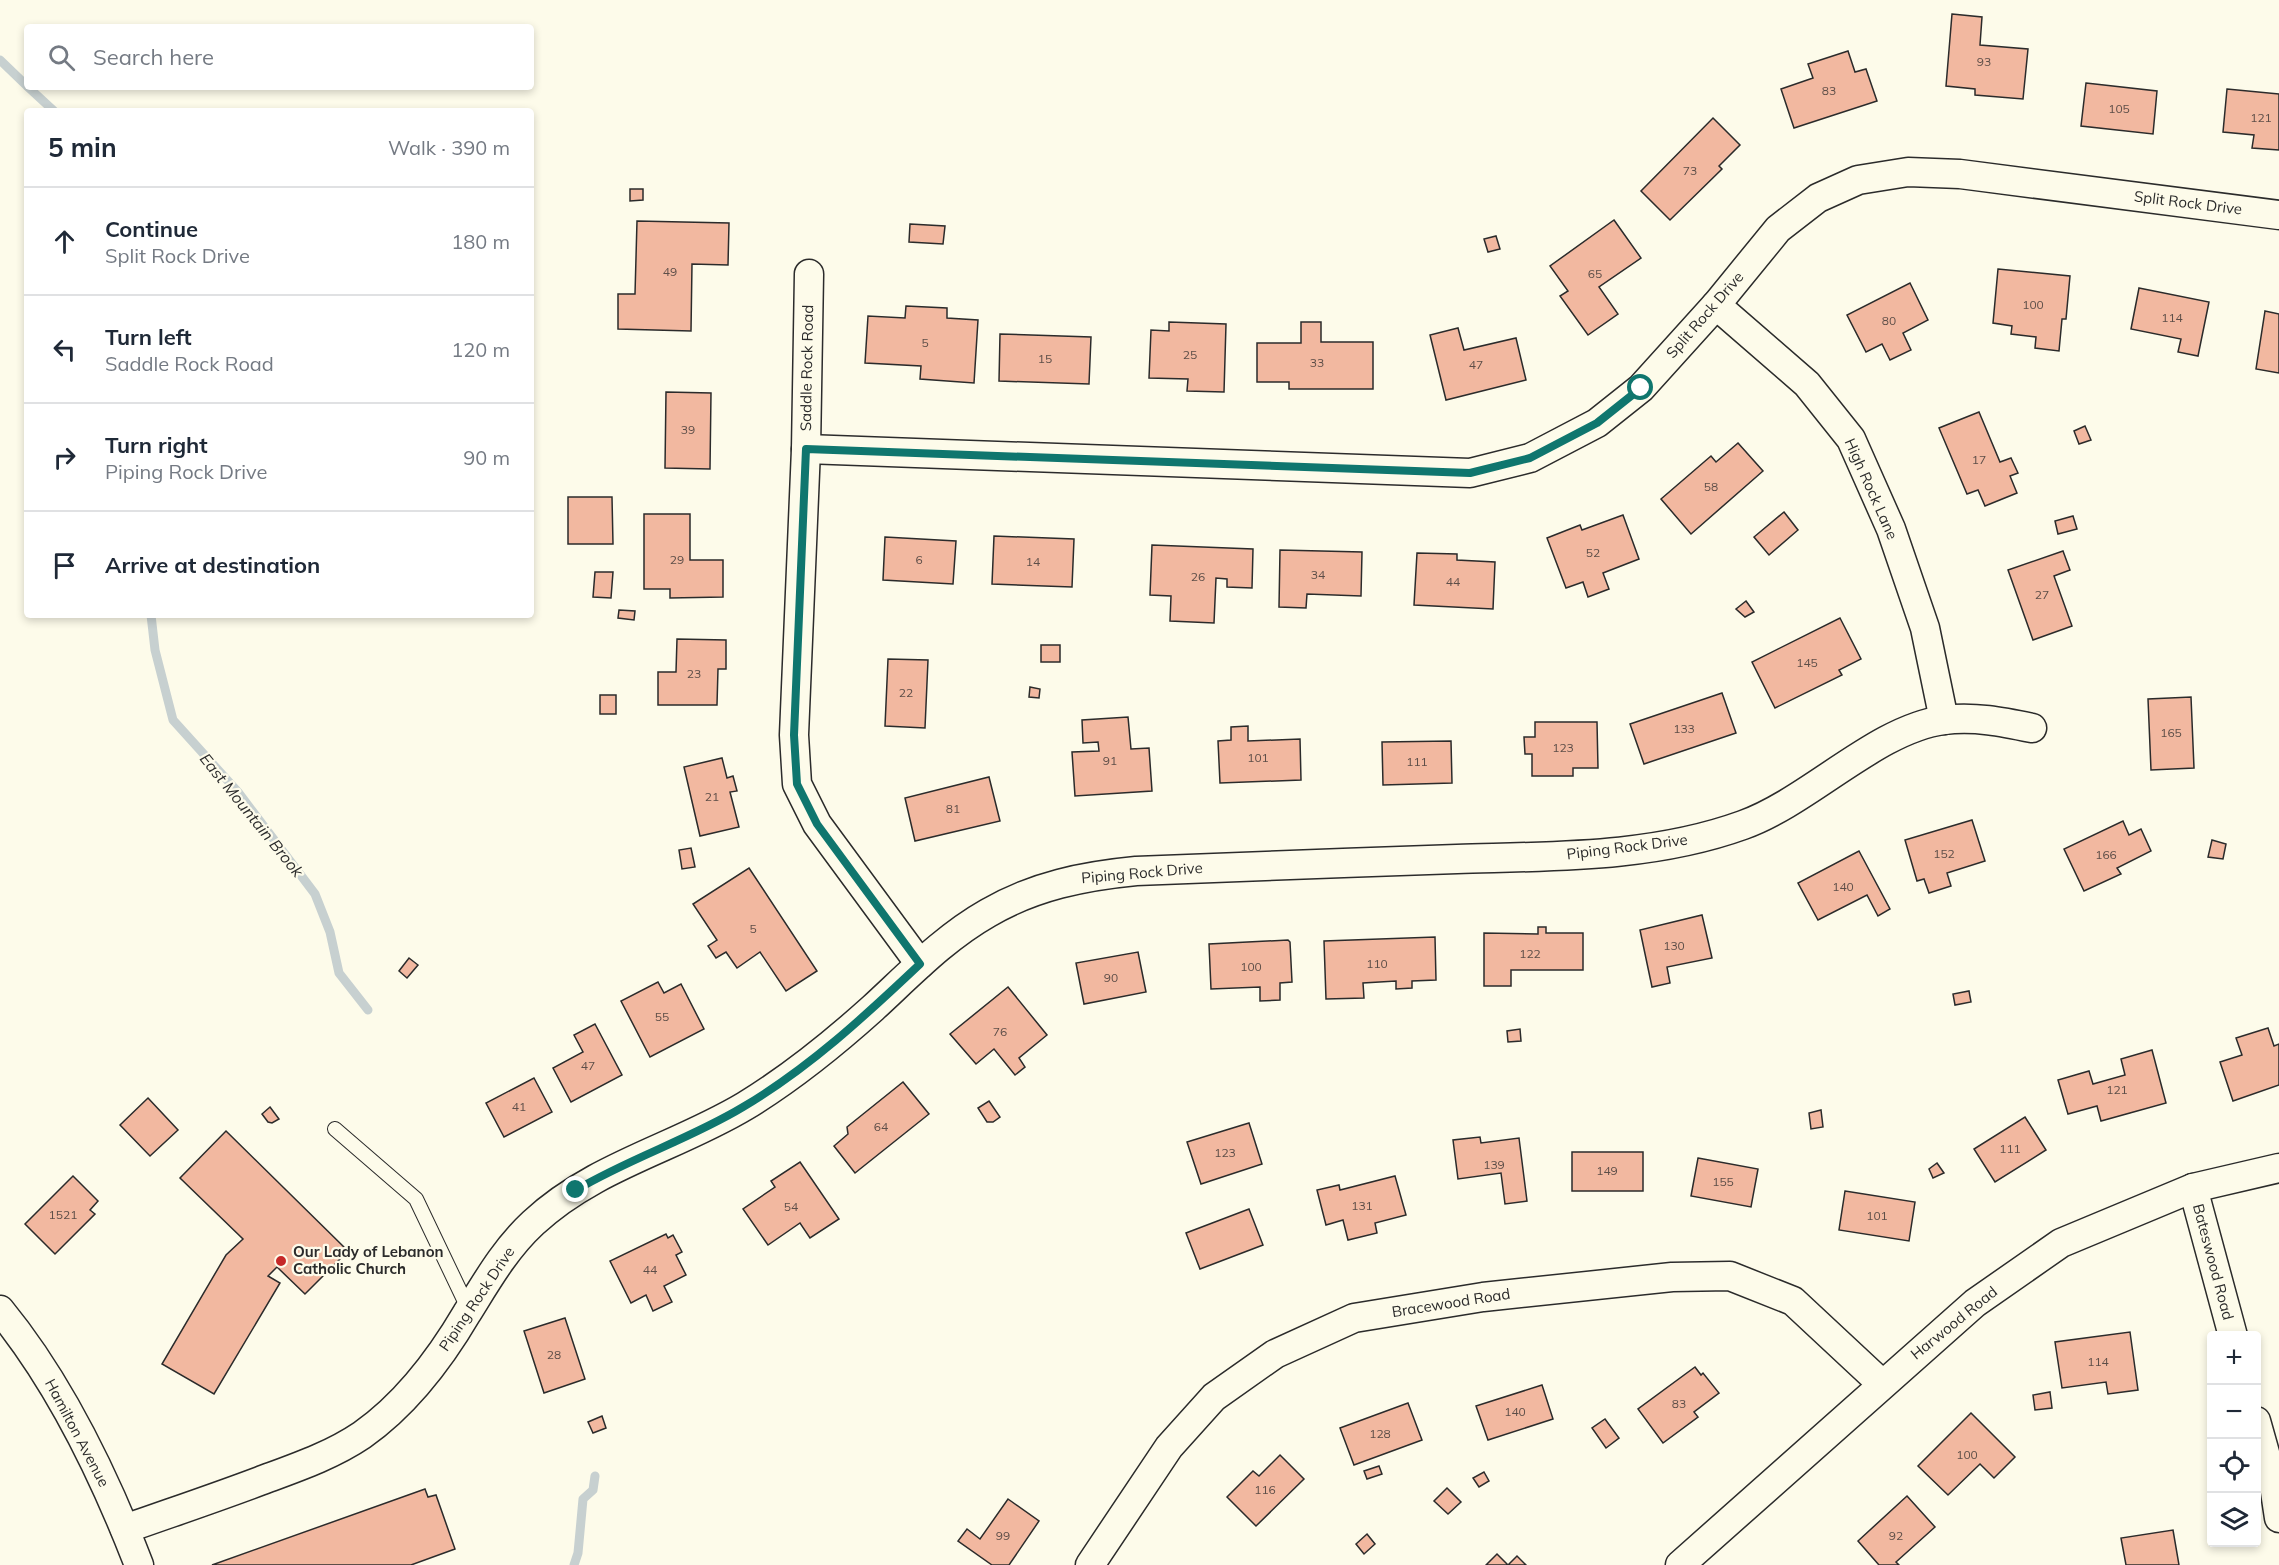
<!DOCTYPE html>
<html lang="en">
<head>
<meta charset="utf-8">
<style>
	body { margin:0; font-family:Mulish,sans-serif; background:#f2f2f3; color:#1f2937 }
	.controls { position:absolute; right:18px; bottom:18px; display:grid; overflow:hidden; border-radius:6px; box-shadow:0 3px 9px #0003 }
	.controls button { width:54px; height:54px; display:grid; place-items:center; padding:0; border:0; border-bottom:2px solid #e0e1e3; background:#fff; color:#1f2937; font:30px sans-serif }
	.stop { position:absolute; width:18px; height:18px; margin:-14px; border:4px solid #0f766e; border-radius:50%; background:#fff }
	.stop.end { background:#0f766e; border-color:#fff; box-shadow:0 2px 6px #0008 }
	.list { margin:0; padding:0; list-style:none }
	h2 { display:flex; justify-content:space-between; align-items:center; height:78px; margin:0; padding:0 24px; font-size:26px }
	h2 small { font-size:20px; font-weight:400; color:#747a83 }
	.list li { display:grid; grid-template-columns:39px 1fr auto; gap:18px; align-items:center; box-sizing:border-box; height:108px; padding:0 24px; border-top:2px solid #e0e1e3 }
	.list b { display:block; font-size:22px; white-space:nowrap }
	.list p { margin:0; font-size:20px; white-space:nowrap; color:#747a83 }
	.list em { font-size:20px; font-style:normal; color:#747a83 }
	.icon { flex:none; width:33px; height:33px; fill:none; stroke:currentColor; stroke-width:2; stroke-linecap:round; stroke-linejoin:round }
	.map { position:relative; flex:none; width:2279px; height:1565px; overflow:hidden }
	.search { position:absolute; background:#fff; box-shadow:0 3px 9px #0003; left:24px; top:24px; width:510px; height:66px; display:flex; align-items:center; gap:15px; box-sizing:border-box; padding:0 21px; border-radius:6px; color:#747a83; font-size:22px }
	.panel { position:absolute; background:#fff; box-shadow:0 3px 9px #0003; left:24px; top:108px; width:510px; height:510px; border-radius:6px }
	.map>svg:first-child { display:block }
	.lines { fill:none; stroke-linecap:round; stroke-linejoin:round }
	.stream { stroke:#c7d0d0; stroke-width:9 }
	.building { fill:#f2b8a0; stroke:#2b2b2b; stroke-width:1.5 }
	.lane-casing { stroke:#2b2b2b; stroke-width:16 }
	.street-casing { stroke:#2b2b2b; stroke-width:31 }
	.lane { stroke:#fdfbea; stroke-width:14 }
	.street { stroke:#fdfbea; stroke-width:28 }
	.route { stroke:#0f766e; stroke-width:8 }
	.poi-dot { fill:#c62828; stroke:#fdfbea; stroke-width:2 }
	.labels { text-anchor:middle; stroke-width:4.5; stroke-linejoin:round; paint-order:stroke }
	.number-label { font-size:12px; fill:#5d4e48 }
	.street-label { font-size:15px; fill:#2b2b2b; stroke:#fdfbea }
	.poi-label { font-size:15px; font-weight:bold; fill:#2b2b2b; stroke:#fdfbea; text-anchor:start }
	.water-label { font-size:16px; font-style:italic; fill:#2b2b2b; stroke:#fdfbea }
</style>
</head>
<body>
<div class="map">
<svg width="2279" height="1565" viewBox="0 0 2279 1565">
	<rect width="100%" height="100%" fill="#fdfbea"/>
	<g class="lines">
		<g class="stream">
			<polyline points="0,60 27,86"/>
			<polyline points="28,87 54,111"/>
			<polyline points="151,615 155,650 173,720 238,792 315,894 330,932 339,973 368,1010"/>
			<polyline points="574,1565 578,1553 583,1499 593,1490 595,1476"/>
		</g>
	</g>
	<g class="building">
		<polygon points="1952,14 1982,17 1980,45 2028,49 2023,99 1975,95 1975,89 1946,86"/>
		<polygon points="1848,51 1855,72 1866,69 1877,101 1794,128 1781,89 1813,78 1808,64"/>
		<polygon points="2086,83 2157,91 2153,134 2081,126"/>
		<polygon points="2227,89 2279,94 2279,150 2252,148 2254,135 2223,132"/>
		<polygon points="1713,118 1740,145 1719,166 1722,169 1670,220 1641,191"/>
		<polygon points="630,189 643,189 643,200 630,201"/>
		<polygon points="1614,220 1641,258 1599,287 1618,314 1588,335 1560,296 1568,291 1550,266"/>
		<polygon points="637,221 729,223 728,265 692,264 691,331 618,329 618,294 635,294"/>
		<polygon points="910,224 945,226 943,244 909,242"/>
		<polygon points="1496,236 1500,249 1488,252 1484,239"/>
		<polygon points="1998,269 2070,276 2066,319 2062,319 2059,351 2035,348 2036,337 2011,334 2012,326 1993,323"/>
		<polygon points="1910,283 1928,320 1903,333 1911,350 1890,360 1882,344 1866,352 1847,315"/>
		<polygon points="2139,288 2209,302 2198,356 2178,352 2181,339 2131,329"/>
		<polygon points="906,306 947,308 947,318 978,320 974,383 920,379 921,366 865,363 868,316 905,318"/>
		<polygon points="2265,311 2279,314 2279,373 2256,369"/>
		<polygon points="1169,322 1226,324 1224,392 1187,391 1188,379 1149,378 1151,330 1169,331"/>
		<polygon points="1301,322 1321,322 1321,342 1373,342 1373,389 1289,389 1289,382 1257,382 1257,343 1301,343"/>
		<polygon points="1458,328 1464,350 1516,338 1526,380 1446,400 1430,335"/>
		<polygon points="1000,334 1091,337 1089,384 999,381"/>
		<polygon points="666,392 711,393 710,469 665,468"/>
		<polygon points="1979,412 2000,462 2011,458 2018,473 2010,476 2017,493 1985,506 1978,490 1967,494 1939,428"/>
		<polygon points="2085,426 2091,440 2079,444 2074,431"/>
		<polygon points="1738,443 1763,471 1691,534 1661,499 1711,456 1716,462"/>
		<polygon points="568,497 612,497 613,544 568,544"/>
		<polygon points="1784,512 1798,530 1769,555 1754,537"/>
		<polygon points="644,514 690,514 690,560 723,560 723,597 670,598 670,589 644,589"/>
		<polygon points="1623,515 1639,559 1603,573 1609,589 1588,597 1583,582 1566,588 1547,538 1580,525 1582,530"/>
		<polygon points="2073,516 2077,529 2058,534 2055,521"/>
		<polygon points="994,536 1074,539 1072,587 992,584"/>
		<polygon points="885,537 956,541 953,584 883,580"/>
		<polygon points="1152,545 1253,549 1252,588 1227,587 1227,579 1216,578 1214,623 1170,621 1171,596 1150,595"/>
		<polygon points="1280,550 1362,552 1361,596 1307,594 1306,608 1279,607"/>
		<polygon points="2063,551 2070,570 2054,576 2072,626 2033,640 2008,570"/>
		<polygon points="1417,553 1457,554 1457,560 1495,562 1493,609 1414,605"/>
		<polygon points="595,572 613,572 611,598 593,597"/>
		<polygon points="1746,601 1754,612 1745,617 1736,609"/>
		<polygon points="619,610 635,611 634,620 618,618"/>
		<polygon points="1840,618 1861,659 1839,670 1842,675 1775,708 1752,662"/>
		<polygon points="677,639 726,640 726,669 718,669 717,705 658,705 658,672 676,672"/>
		<rect x="1041" y="645" width="19" height="17"/>
		<polygon points="888,659 928,660 925,728 885,726"/>
		<polygon points="1030,687 1040,689 1039,698 1029,697"/>
		<polygon points="1722,693 1736,733 1644,764 1630,724"/>
		<rect x="600" y="695" width="16" height="19"/>
		<polygon points="2191,697 2194,768 2151,770 2148,699"/>
		<polygon points="1128,717 1131,749 1149,748 1152,791 1075,796 1072,752 1099,751 1098,742 1083,743 1082,720"/>
		<polygon points="1535,722 1597,722 1598,768 1573,768 1573,776 1532,776 1532,754 1525,754 1524,737 1535,737"/>
		<polygon points="1248,726 1248,741 1300,739 1301,780 1220,783 1218,741 1231,740 1231,727"/>
		<polygon points="1451,741 1452,783 1383,785 1382,742"/>
		<polygon points="722,758 727,778 733,776 737,791 730,792 739,827 700,836 684,767"/>
		<polygon points="989,777 1000,821 915,841 905,798"/>
		<polygon points="1972,820 1985,861 1947,873 1951,886 1929,893 1924,879 1917,881 1905,840"/>
		<polygon points="2123,821 2129,835 2141,829 2151,851 2117,868 2121,874 2084,891 2064,849"/>
		<polygon points="2212,840 2226,844 2223,859 2208,857"/>
		<polygon points="691,848 695,867 682,869 679,850"/>
		<polygon points="1859,851 1890,909 1878,916 1867,895 1818,920 1798,883"/>
		<polygon points="749,868 817,971 786,991 760,952 737,968 726,952 716,958 708,946 717,940 693,904"/>
		<polygon points="1702,915 1712,958 1667,967 1670,983 1652,987 1640,930"/>
		<polygon points="1538,927 1546,927 1546,933 1583,933 1583,970 1511,970 1511,986 1484,986 1484,933 1538,934"/>
		<polygon points="1435,937 1436,980 1412,981 1412,988 1396,989 1396,981 1363,983 1364,998 1326,999 1324,941"/>
		<polygon points="1288,940 1290,942 1292,982 1280,983 1280,1000 1260,1001 1260,987 1211,989 1209,944"/>
		<polygon points="1138,952 1146,992 1084,1004 1076,963"/>
		<polygon points="409,958 418,965 407,978 399,971"/>
		<polygon points="658,982 664,993 681,984 704,1029 650,1057 621,1001"/>
		<polygon points="1008,987 1047,1035 1019,1058 1025,1067 1015,1075 994,1049 976,1064 950,1034"/>
		<polygon points="1969,991 1971,1002 1955,1005 1953,994"/>
		<polygon points="595,1024 622,1075 571,1102 553,1068 583,1052 574,1035"/>
		<polygon points="2268,1028 2274,1046 2279,1044 2279,1085 2233,1101 2220,1062 2242,1055 2236,1038"/>
		<polygon points="1520,1029 1521,1041 1508,1042 1507,1031"/>
		<polygon points="2152,1050 2166,1103 2101,1121 2097,1106 2068,1114 2058,1080 2089,1071 2093,1084 2125,1075 2121,1059"/>
		<polygon points="534,1078 552,1112 504,1137 486,1103"/>
		<polygon points="903,1082 929,1114 855,1173 834,1146 848,1134 847,1127"/>
		<polygon points="148,1098 178,1130 150,1156 120,1125"/>
		<polygon points="989,1101 1000,1117 993,1122 987,1122 978,1108"/>
		<polygon points="270,1107 279,1119 272,1123 268,1122 262,1114"/>
		<polygon points="1821,1110 1823,1127 1811,1129 1809,1113"/>
		<polygon points="2025,1117 2046,1150 1995,1182 1974,1149"/>
		<polygon points="1249,1123 1262,1164 1201,1184 1187,1142"/>
		<polygon points="226,1131 348,1251 305,1294 277,1267 268,1276 280,1283 214,1394 162,1364 226,1255 243,1239 180,1178"/>
		<polygon points="1480,1137 1481,1143 1519,1138 1527,1201 1505,1204 1501,1173 1458,1179 1453,1140"/>
		<rect x="1572" y="1152" width="71" height="39"/>
		<polygon points="1698,1158 1758,1169 1751,1207 1691,1196"/>
		<polygon points="800,1162 839,1219 810,1238 800,1223 768,1245 743,1209 775,1187 771,1181"/>
		<polygon points="1937,1163 1944,1173 1933,1178 1929,1169"/>
		<polygon points="73,1176 98,1201 90,1210 95,1214 55,1254 25,1224"/>
		<polygon points="1395,1176 1406,1215 1375,1223 1377,1233 1348,1240 1343,1220 1326,1225 1317,1190 1339,1185 1340,1190"/>
		<polygon points="1845,1191 1915,1202 1909,1241 1839,1230"/>
		<polygon points="1249,1209 1263,1245 1200,1269 1186,1233"/>
		<polygon points="666,1234 668,1238 673,1235 682,1252 676,1255 686,1275 664,1286 672,1302 653,1311 646,1295 631,1303 610,1261"/>
		<polygon points="565,1318 585,1379 544,1393 524,1331"/>
		<polygon points="2130,1332 2138,1390 2108,1394 2106,1382 2062,1388 2055,1342"/>
		<polygon points="1695,1367 1701,1375 1703,1373 1719,1393 1694,1412 1698,1417 1663,1443 1638,1409"/>
		<polygon points="1542,1385 1553,1419 1488,1440 1476,1406"/>
		<polygon points="2050,1392 2052,1408 2035,1410 2033,1395"/>
		<polygon points="1408,1403 1422,1440 1354,1465 1340,1428"/>
		<polygon points="1971,1413 2015,1457 1994,1478 1980,1464 1948,1495 1918,1466"/>
		<polygon points="602,1416 606,1428 593,1433 588,1422"/>
		<polygon points="1605,1419 1619,1438 1606,1448 1592,1428"/>
		<polygon points="1280,1455 1304,1479 1256,1526 1227,1497 1253,1471 1259,1476"/>
		<polygon points="1379,1466 1382,1474 1367,1479 1364,1471"/>
		<polygon points="1484,1472 1489,1481 1479,1487 1473,1478"/>
		<polygon points="1447,1488 1461,1502 1448,1514 1434,1501"/>
		<polygon points="425,1489 428,1497 436,1495 455,1549 411,1565 212,1565"/>
		<polygon points="1907,1496 1935,1527 1896,1562 1899,1565 1879,1565 1858,1541"/>
		<polygon points="1008,1499 1039,1521 1009,1565 992,1565 958,1541 967,1529 980,1539"/>
		<polygon points="2173,1530 2179,1565 2126,1565 2121,1538"/>
		<polygon points="1367,1534 1375,1544 1364,1554 1356,1544"/>
		<polygon points="1497,1554 1508,1565 1517,1556 1526,1565 1486,1565"/>
	</g>
	<g class="lines">
		<defs>
			<polyline id="lane" points="335,1129 416,1199 469,1310"/>
			<g id="street">
				<polyline points="809,274 806,449 794,735 797,784 817,824 920,964"/>
				<polyline points="1716,305 1807,384 1851,439 1891,529 1925,628 1944,720"/>
				<polyline points="806,449 1470,473 1530,458 1597,423 1641,388 1716,305 1778,229 1818,198 1858,180 1908,172 1960,174 2279,215"/>
				<polyline points="2193,1188 2233,1336"/>
				<path d="M 0,1310 C 60,1383 105,1477 139,1565"/>
				<polyline points="2256,1421 2274,1485 2279,1518"/>
				<path d="M 125,1529 C 170,1513 215,1498 260,1481 C 295,1468 331,1456 362,1435 C 406,1404 440,1359 467,1313 C 487,1281 505,1249 533,1223 C 594,1166 675,1148 745,1106 C 791,1078 833,1044 873,1008 C 910,974 944,938 988,913 C 1034,886 1084,876 1136,871 C 1243,866 1350,863 1457,859 C 1553,856 1652,858 1743,825 C 1810,801 1876,729 1944,720 C 1974,716 2003,722 2032,728"/>
				<polyline points="1090,1565 1169,1447 1214,1397 1275,1354 1354,1318 1483,1297 1672,1277 1730,1276 1793,1301 1882,1384"/>
				<polyline points="1680,1565 1975,1303 2061,1243 2193,1188 2279,1168"/>
			</g>
		</defs>
		<use href="#lane" class="lane-casing"/>
		<use href="#street" class="street-casing"/>
		<use href="#lane" class="lane"/>
		<use href="#street" class="street"/>
	</g>
	<g class="lines">
		<path class="route" d="M 576,1190 C 630,1158 690,1139 743,1107 C 809,1068 865,1016 920,964 L 817,824 L 797,784 L 794,735 L 806,449 L 1470,473 L 1530,458 L 1597,423 L 1641,388"/>
	</g>
	<circle class="poi-dot" cx="281" cy="1261" r="6"/>
	<g class="labels">
		<g class="number-label">
			<text x="1984" y="66">93</text>
			<text x="1829" y="95">83</text>
			<text x="2119" y="113">105</text>
			<text x="2261" y="122">121</text>
			<text x="1690" y="175">73</text>
			<text x="670" y="276">49</text>
			<text x="1595" y="278">65</text>
			<text x="2033" y="309">100</text>
			<text x="2172" y="322">114</text>
			<text x="1889" y="325">80</text>
			<text x="925" y="347">5</text>
			<text x="1190" y="359">25</text>
			<text x="1045" y="363">15</text>
			<text x="1317" y="367">33</text>
			<text x="1476" y="369">47</text>
			<text x="688" y="434">39</text>
			<text x="1979" y="464">17</text>
			<text x="1711" y="491">58</text>
			<text x="1593" y="557">52</text>
			<text x="677" y="564">29</text>
			<text x="919" y="564">6</text>
			<text x="1033" y="566">14</text>
			<text x="1318" y="579">34</text>
			<text x="1198" y="581">26</text>
			<text x="1453" y="586">44</text>
			<text x="2042" y="599">27</text>
			<text x="1807" y="667">145</text>
			<text x="694" y="678">23</text>
			<text x="906" y="697">22</text>
			<text x="1684" y="733">133</text>
			<text x="2171" y="737">165</text>
			<text x="1563" y="752">123</text>
			<text x="1258" y="762">101</text>
			<text x="1110" y="765">91</text>
			<text x="1417" y="766">111</text>
			<text x="712" y="801">21</text>
			<text x="953" y="813">81</text>
			<text x="1944" y="858">152</text>
			<text x="2106" y="859">166</text>
			<text x="1843" y="891">140</text>
			<text x="753" y="933">5</text>
			<text x="1674" y="950">130</text>
			<text x="1530" y="958">122</text>
			<text x="1377" y="968">110</text>
			<text x="1251" y="971">100</text>
			<text x="1111" y="982">90</text>
			<text x="662" y="1021">55</text>
			<text x="1000" y="1036">76</text>
			<text x="588" y="1070">47</text>
			<text x="2117" y="1094">121</text>
			<text x="519" y="1111">41</text>
			<text x="881" y="1131">64</text>
			<text x="2010" y="1153">111</text>
			<text x="1225" y="1157">123</text>
			<text x="1494" y="1169">139</text>
			<text x="1607" y="1175">149</text>
			<text x="1723" y="1186">155</text>
			<text x="1362" y="1210">131</text>
			<text x="791" y="1211">54</text>
			<text x="63" y="1219">1521</text>
			<text x="1877" y="1220">101</text>
			<text x="650" y="1274">44</text>
			<text x="554" y="1359">28</text>
			<text x="2098" y="1366">114</text>
			<text x="1679" y="1408">83</text>
			<text x="1515" y="1416">140</text>
			<text x="1380" y="1438">128</text>
			<text x="1967" y="1459">100</text>
			<text x="1265" y="1494">116</text>
			<text x="1003" y="1540">99</text>
			<text x="1896" y="1540">92</text>
		</g>
		<g class="street-label">
			<text transform="translate(2188 203) rotate(7)" y="5">Split Rock Drive</text>
			<text transform="translate(1705 315) rotate(-49)" y="5">Split Rock Drive</text>
			<text transform="translate(807 368) rotate(-89)" y="5">Saddle Rock Road</text>
			<text transform="translate(1871 489) rotate(66)" y="5">High Rock Lane</text>
			<text transform="translate(1627 847) rotate(-7)" y="5">Piping Rock Drive</text>
			<text transform="translate(1142 873) rotate(-5)" y="5">Piping Rock Drive</text>
			<text transform="translate(2213 1262) rotate(75)" y="5">Bateswood Road</text>
			<text transform="translate(477 1299) rotate(-56)" y="5">Piping Rock Drive</text>
			<text transform="translate(1451 1303) rotate(-9)" y="5">Bracewood Road</text>
			<text transform="translate(1954 1323) rotate(-39)" y="5">Harwood Road</text>
			<text transform="translate(77 1433) rotate(62)" y="5">Hamilton Avenue</text>
		</g>
		<g class="poi-label">
			<text x="293" y="1257">Our Lady of Lebanon<tspan x="293" dy="17">Catholic Church</tspan></text>
		</g>
		<g class="water-label">
			<text transform="translate(252 815) rotate(51)" y="6">East Mountain Brook</text>
		</g>
	</g>
</svg>
<div class="controls">
<button>+</button>
<button>−</button>
<button><svg class="icon" aria-label="locate" viewBox="0 0 24 24"><circle cx="12" cy="12" r="6"/><path d="M12 2v4M12 18v4M2 12h4M18 12h4"/></svg></button>
<button><svg class="icon" aria-label="layers" viewBox="0 0 24 24"><path d="M12 4l9 5-9 5-9-5zM3 14l9 5 9-5"/></svg></button>
</div>
<div class="stop" style="left:1641px;top:388px"></div>
<div class="stop end" style="left:576px;top:1190px"></div>
<div class="search"><svg class="icon" aria-label="search" viewBox="0 0 24 24"><circle cx="10" cy="10" r="6"/><path d="M15 15l6 6"/></svg>Search here</div>
<section class="panel">
<h2>5 min<small>Walk · 390 m</small></h2>
<ul class="list">
<li><svg class="icon" aria-label="ahead" viewBox="0 0 24 24"><path d="M12 20V5M6 11l6-6 6 6"/></svg><div><b>Continue</b><p>Split Rock Drive</p></div><em>180 m</em></li>
<li><svg class="icon" aria-label="left" viewBox="0 0 24 24"><path d="M17 20v-9H6M10 6l-5 5 5 5"/></svg><div><b>Turn left</b><p>Saddle Rock Road</p></div><em>120 m</em></li>
<li><svg class="icon" aria-label="right" viewBox="0 0 24 24"><path d="M7 20v-9h11M14 6l5 5-5 5"/></svg><div><b>Turn right</b><p>Piping Rock Drive</p></div><em>90 m</em></li>
<li><svg class="icon" aria-label="arrive" viewBox="0 0 24 24"><path d="M6 21V4h12l-3 4 3 4H6"/></svg><div><b>Arrive at destination</b></div></li>
</ul>
</section>
</div>
</body>
</html>
